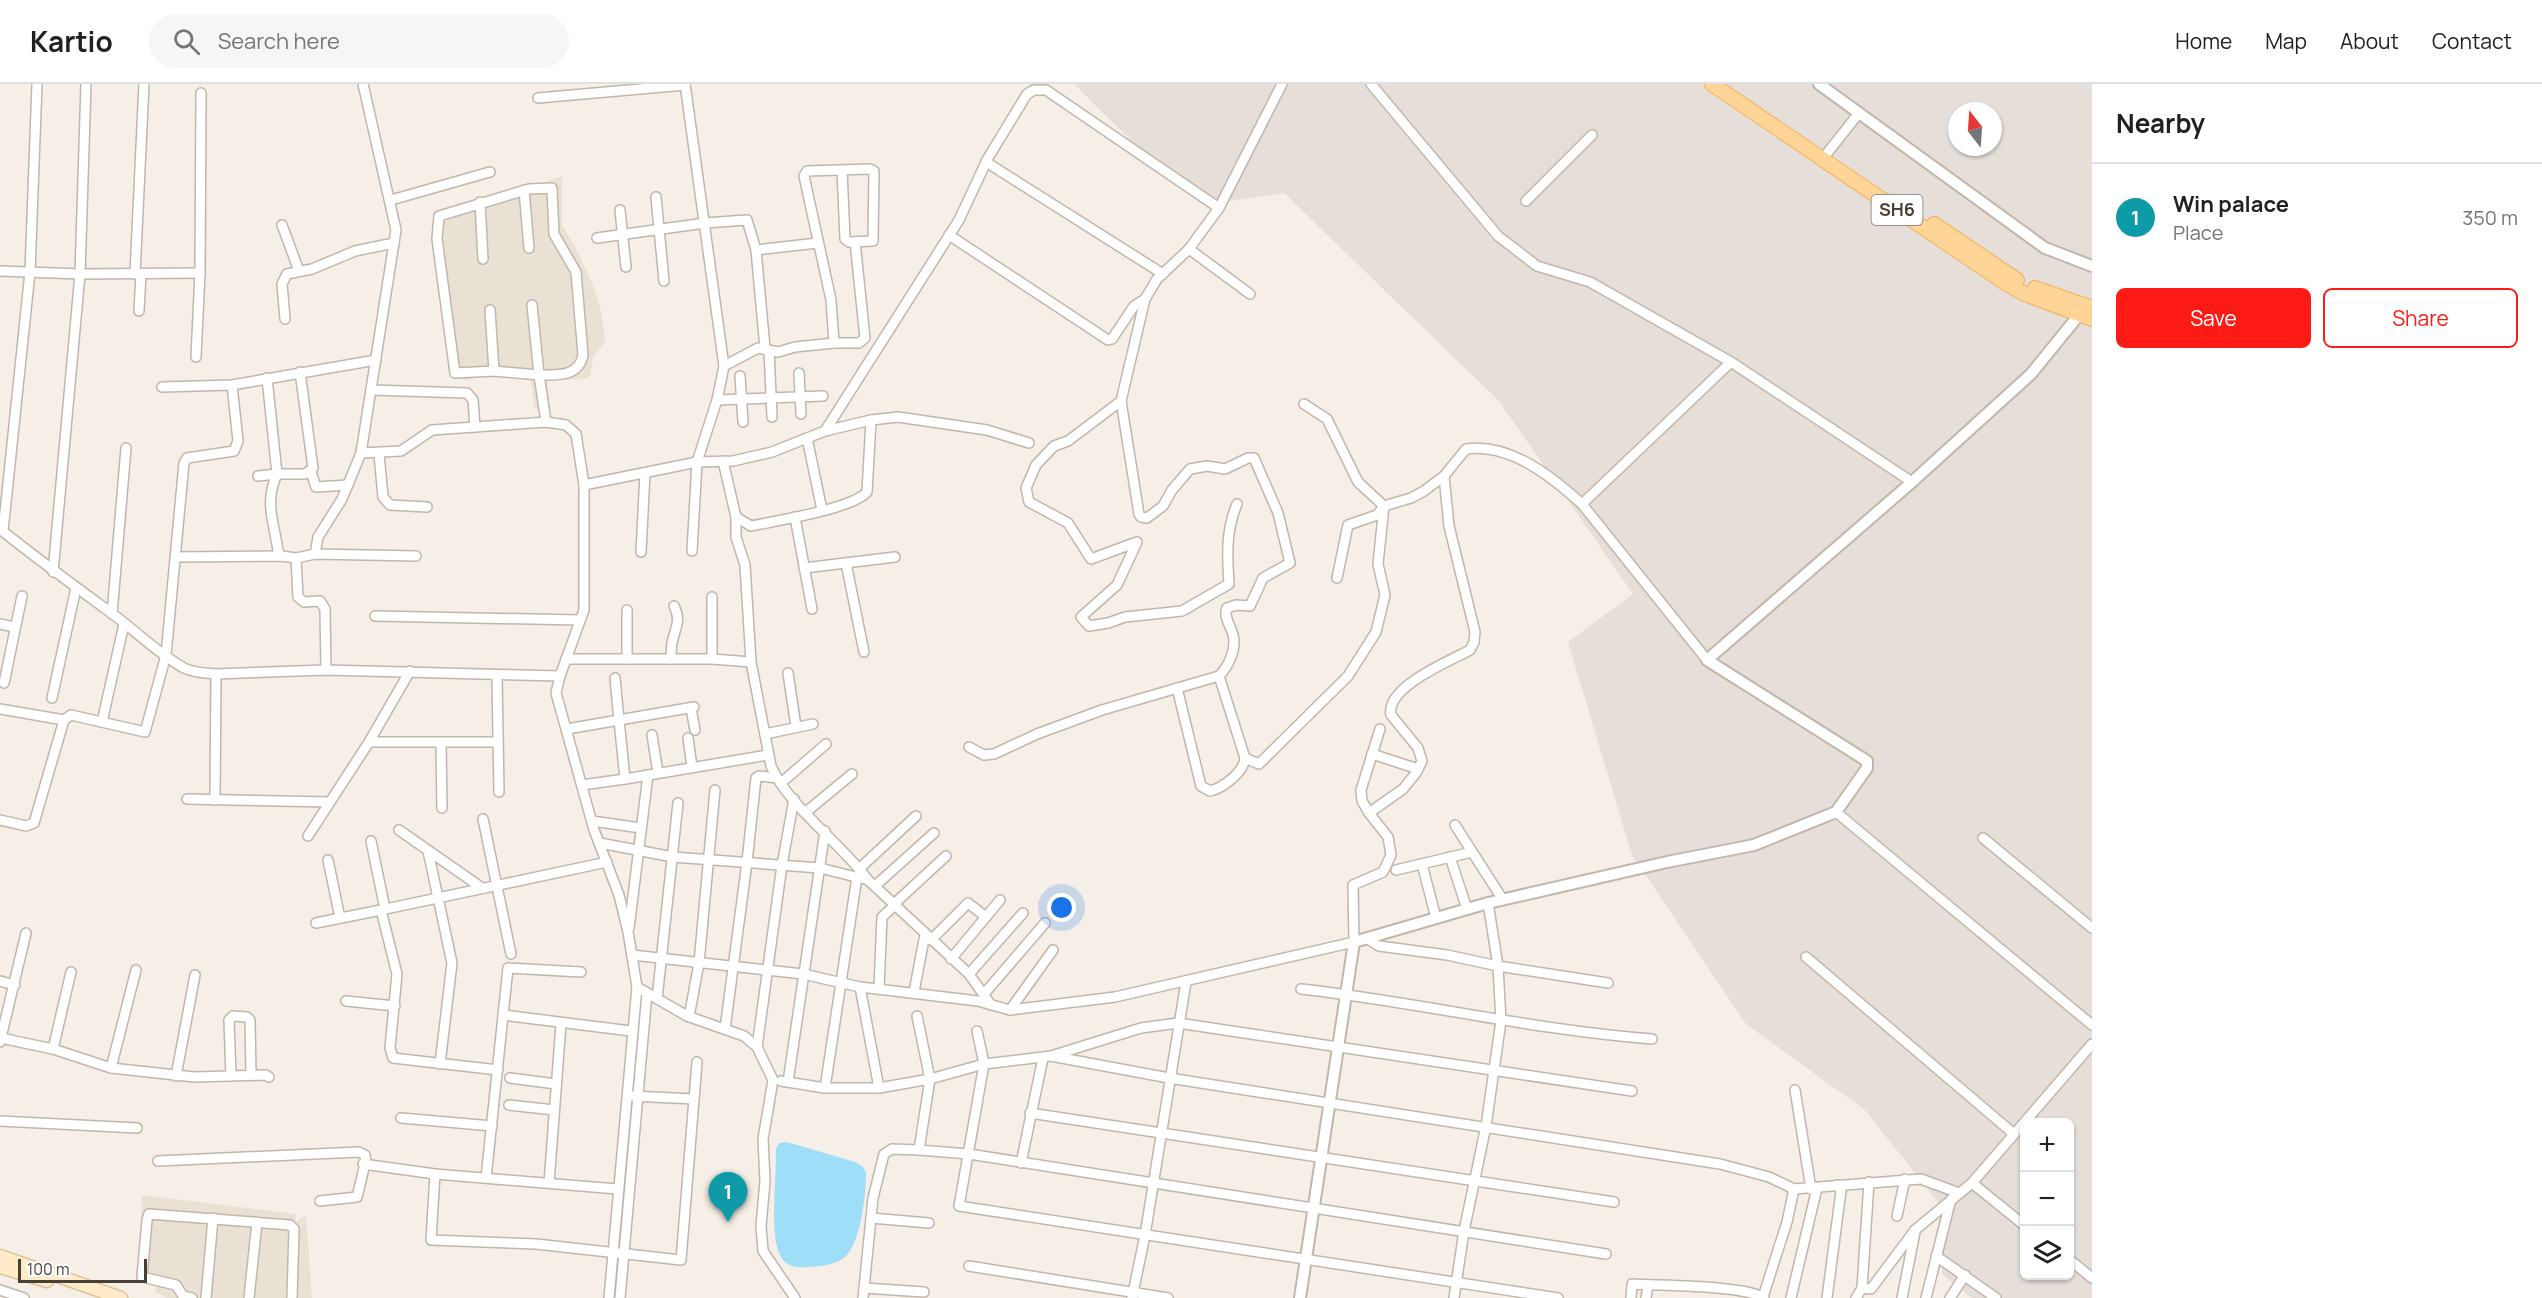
<!DOCTYPE html>
<html lang="en">
<head>
<meta charset="utf-8">
<style>
	body { margin:0; font-family:Manrope,sans-serif; background:#f6f6f6; color:#202124 }
	.controls { position:absolute; right:18px; bottom:18px; display:grid; overflow:hidden; border-radius:9px; box-shadow:0 2px 4px #0004 }
	.controls button { width:54px; height:54px; display:grid; place-items:center; padding:0; border:0; border-bottom:2px solid #e0e0e0; background:#fff; color:#202124; font:30px sans-serif }
	.compass { position:absolute; left:1948px; top:18px; width:54px; height:54px; border-radius:50%; background:#fff; box-shadow:0 2px 4px #0004; rotate:343deg }
	.scale { position:absolute; left:18px; bottom:15px; width:129px; box-sizing:border-box; padding-left:6px; border:3px solid #4a3f35; border-top:0; font-size:16px; line-height:21px; white-space:nowrap; color:#4a3f35; -webkit-text-stroke:4px #fff; paint-order:stroke }
	.you { position:absolute; left:1062px; top:824px; width:21px; height:21px; margin:-15px; border:4px solid #fff; border-radius:50%; background:#1a73e8; box-shadow:0 0 0 9px #1a73e833 }
	.badge { display:grid; place-items:center; width:39px; height:39px; border-radius:50%; background:#ff1b15; color:#fff; font-size:20px; font-weight:700 }
	.pin { position:absolute; translate:-50% -50px; filter:drop-shadow(0 2px 3px #0008) }
	.pin::after { content:''; position:absolute; top:32px; width:21px; height:18px; background:inherit; clip-path:polygon(0 0,100% 0,50% 100%) }
	.list { margin:0; padding:0; list-style:none }
	h2 { display:flex; justify-content:space-between; align-items:center; height:78px; margin:0; padding:0 24px; font-size:26px }
	h2 small { font-size:20px; font-weight:400; color:#757577 }
	.list li { display:grid; grid-template-columns:39px 1fr auto; gap:18px; align-items:center; box-sizing:border-box; height:108px; padding:0 24px; border-top:2px solid #e0e0e0 }
	.list b { display:block; font-size:22px; white-space:nowrap }
	.list p { margin:0; font-size:20px; white-space:nowrap; color:#757577 }
	.list em { font-size:20px; font-style:normal; color:#757577 }
	.actions { display:flex; gap:12px; padding:18px 24px }
	.actions a { flex:1; padding:14px 0; border:2px solid #ff1b15; border-radius:9px; text-align:center; font-size:21px; color:#ff1b15 }
	.actions .main { background:#ff1b15; color:#fff }
	.icon { flex:none; width:33px; height:33px; fill:none; stroke:currentColor; stroke-width:2; stroke-linecap:round; stroke-linejoin:round }
	.map { position:relative; flex:none; width:2092px; height:1214px; overflow:hidden }
	header { display:flex; align-items:center; gap:36px; box-sizing:border-box; height:84px; padding:0 30px; background:#fff; border-bottom:2px solid #e0e0e0 }
	header strong { font-size:28px }
	nav { display:flex; gap:33px; margin-inline-start:auto; font-size:21px }
	.search { width:420px; height:54px; background:#f6f6f6; display:flex; align-items:center; gap:15px; box-sizing:border-box; padding:0 21px; border-radius:33px; color:#757577; font-size:22px }
	main { display:flex }
	aside { flex:1; background:#fff }
	.map>svg:first-child { display:block }
	.residential { fill:#eae1d5 }
	.industrial { fill:#e5ded9; fill-rule:evenodd }
	.water { fill:#9edef8 }
	.lines { fill:none; stroke-linecap:round; stroke-linejoin:round }
	.minor-casing { stroke:#c2b6a9; stroke-width:12 }
	.tertiary-casing { stroke:#c2b6a9; stroke-width:14 }
	.secondary-casing { stroke:#ddc195; stroke-width:15 }
	.primary-casing { stroke:#f0b15b; stroke-width:16 }
	.minor { stroke:#fff; stroke-width:9 }
	.tertiary { stroke:#fff; stroke-width:10 }
	.secondary { stroke:#ffebc8; stroke-width:12 }
	.primary { stroke:#ffd497; stroke-width:14 }
	.labels { text-anchor:middle; stroke-width:5; stroke-linejoin:round; paint-order:stroke }
	.shield { fill:#fff; stroke:#807972; stroke-width:1.5 }
	.shield-label { font-size:18px; font-weight:bold; fill:#4a3f35 }
</style>
</head>
<body>
<header>
<strong>Kartio</strong>
<div class="search"><svg class="icon" aria-label="search" viewBox="0 0 24 24"><circle cx="10" cy="10" r="6"/><path d="M15 15l6 6"/></svg>Search here</div>
<nav><a>Home</a><a>Map</a><a>About</a><a>Contact</a></nav>
</header>
<main>
<div class="map">
<svg width="2092" height="1214" viewBox="0 0 2092 1214">
	<rect width="100%" height="100%" fill="#f5efe8"/>
	<g class="residential">
		<polygon points="562,92 562,142 575,162 594,204 601,227 605,258 594,272 589,294 547,297 550,324 535,326 530,293 495,289 466,296 452,289 432,142"/>
		<polygon points="142,1111 296,1130 295,1138 306,1132 312,1214 167,1214 155,1208 156,1198 140,1196"/>
	</g>
	<path class="industrial" d="M 1074,0 L 2092,0 L 2092,1214 L 1972,1214 L 1942,1190 L 1945,1127 L 1865,1026 L 1746,940 L 1632,771 L 1568,558 L 1633,510 L 1499,317 L 1284,109 L 1205,121 L 1148,73 ZM 1957,27 L 1993,27 L 1993,63 L 1957,63 ZM 2024,1038 L 2070,1038 L 2070,1192 L 2024,1192 Z"/>
	<path class="water" d="M 787,1058 L 855,1078 L 863,1083 L 866,1089 C 866,1110 861,1157 846,1172 C 835,1182 820,1182 806,1183 C 795,1184 785,1182 780,1171 C 769,1147 777,1093 776,1065 L 779,1059 Z"/>
	<g class="lines">
		<defs>
			<g id="minor">
				<polyline points="685,0 724,282 717,316 697,378 692,467"/>
				<polyline points="1371,0 1498,152 1537,182 1590,198 1731,278 1912,398"/>
				<polyline points="538,14 685,1"/>
				<polyline points="1828,68 1859,29"/>
				<polyline points="986,78 1163,190"/>
				<polyline points="524,106 529,164"/>
				<polyline points="656,113 664,197"/>
				<polyline points="391,116 490,88"/>
				<polyline points="1526,117 1592,51"/>
				<polyline points="480,118 483,175"/>
				<polyline points="620,126 626,183"/>
				<polyline points="282,141 299,187"/>
				<polyline points="949,151 1108,256 1112,255 1134,222 1145,215"/>
				<polyline points="597,154 705,139 747,136 756,166 765,264"/>
				<polyline points="1189,165 1250,210"/>
				<polyline points="756,166 818,159"/>
				<polyline points="0,187 80,190 200,189"/>
				<polyline points="135,190 144,0"/>
				<path d="M 532,221 L 539,291 L 494,287 L 455,289 L 437,155 L 439,132 L 529,105 L 552,104 L 554,150 L 576,188 L 583,271 C 579,293 557,291 539,291 L 546,338"/>
				<polyline points="490,226 494,287"/>
				<polyline points="139,227 141,190"/>
				<polyline points="285,235 282,200 287,190 312,185 355,167 394,159"/>
				<polyline points="834,259 859,259 865,254 855,158"/>
				<polyline points="769,266 772,333"/>
				<polyline points="196,273 200,189 201,9"/>
				<polyline points="724,282 758,264 778,268 795,263 834,259 831,216 804,92 807,87 870,85 874,87 873,157 849,158 845,155 842,86"/>
				<polyline points="799,289 801,330"/>
				<polyline points="740,292 743,338"/>
				<polyline points="162,303 232,301 376,276"/>
				<polyline points="371,306 467,309 473,316 475,343"/>
				<polyline points="717,316 823,312"/>
				<polyline points="825,347 959,136 988,74 1027,10 1034,6 1046,6 1219,124"/>
				<polyline points="807,354 822,426"/>
				<polyline points="361,369 401,367 432,346 546,338 566,341 576,350 584,401 584,526 560,592 556,609 594,746 619,811 628,848 637,903 687,932 744,952 757,963 773,996 763,1055 765,1097 761,1142 763,1167 795,1214"/>
				<polyline points="379,370 383,413 390,421 427,423"/>
				<path d="M 723,377 L 736,433 L 751,442 C 775,437 852,425 867,408 L 871,336"/>
				<polyline points="311,388 316,403 348,401"/>
				<polyline points="258,392 277,390 267,294"/>
				<polyline points="584,401 697,378 733,377 772,368 825,347 871,336 898,333 987,346 1029,359"/>
				<path d="M 1237,420 C 1226,446 1227,471 1229,500 L 1182,527 L 1125,533 L 1108,539 L 1089,542 L 1081,533 L 1117,501 L 1137,458 L 1091,475 L 1068,439 L 1029,418 L 1026,404 L 1036,381 L 1054,362 L 1068,357 L 1121,317 L 1145,215 L 1157,195 L 1189,165 L 1219,124 L 1282,0"/>
				<path d="M 736,433 L 736,453 L 745,481 L 751,578 L 771,682 C 788,722 841,759 868,796"/>
				<polyline points="795,433 812,525"/>
				<path d="M 0,445 C 36,474 73,501 110,528 C 135,546 157,569 184,584 C 194,589 205,589 216,590 L 326,586 L 560,592"/>
				<polyline points="3,447 30,188 37,0"/>
				<polyline points="641,468 645,389"/>
				<polyline points="315,470 318,453 342,415 361,369 396,146 363,0"/>
				<path d="M 281,472 L 278,467 C 274,437 264,419 277,390 L 305,390 L 313,384 L 300,288"/>
				<polyline points="176,473 281,472 296,474 298,513 304,518 320,517 325,525 326,586"/>
				<polyline points="296,474 315,470 416,472"/>
				<polyline points="846,479 864,568"/>
				<polyline points="804,484 895,473"/>
				<polyline points="53,488 80,190 86,0"/>
				<path d="M 1337,494 L 1348,441 L 1377,431 L 1384,422 L 1411,414 L 1424,407 L 1444,392 L 1466,365 C 1510,359 1551,392 1582,420"/>
				<polyline points="712,513 712,575"/>
				<polyline points="627,526 627,575"/>
				<polyline points="112,530 126,364"/>
				<polyline points="375,532 580,536"/>
				<polyline points="0,540 14,543"/>
				<polyline points="566,575 712,575 751,578"/>
				<path d="M 671,575 C 671,569 671,561 673,555 C 676,542 681,536 674,522"/>
				<polyline points="1707,576 1582,420 1731,278"/>
				<polyline points="788,589 796,643"/>
				<polyline points="497,591 499,708"/>
				<polyline points="615,594 619,636 694,623"/>
				<polyline points="4,599 22,512"/>
				<path d="M 1177,604 L 1201,702 L 1210,707 C 1223,704 1244,688 1245,674 L 1219,592"/>
				<polyline points="52,614 76,504"/>
				<polyline points="691,624 695,646"/>
				<polyline points="0,625 64,636"/>
				<polyline points="102,638 124,540"/>
				<polyline points="567,645 619,636 625,695 768,671"/>
				<polyline points="765,650 813,640"/>
				<polyline points="652,651 658,689"/>
				<polyline points="688,654 692,683"/>
				<polyline points="369,658 498,658"/>
				<polyline points="441,658 442,724"/>
				<path d="M 969,663 L 984,671 L 994,670 L 1037,650 L 1102,626 L 1219,592 C 1228,583 1237,565 1233,551 C 1231,542 1223,533 1227,524 L 1236,521 L 1250,522 L 1263,494 L 1290,479 L 1278,429 L 1254,374 L 1248,374 L 1225,385 L 1207,382 L 1190,385 L 1172,406 L 1163,422 L 1147,434 L 1141,433 L 1139,430 L 1121,317"/>
				<polyline points="1372,670 1418,685"/>
				<polyline points="1245,674 1259,680 1348,592 1376,548 1385,511 1378,480 1384,422 1358,398 1327,335 1304,320"/>
				<polyline points="781,699 826,660"/>
				<polyline points="582,701 625,695"/>
				<polyline points="187,715 329,718"/>
				<polyline points="215,716 216,590"/>
				<polyline points="806,728 852,690"/>
				<polyline points="1836,728 2092,941"/>
				<polyline points="1369,729 1362,717 1361,706 1380,645"/>
				<polyline points="483,735 511,870"/>
				<polyline points="0,736 26,742 34,739 64,636 71,631 145,648 166,571 184,379 187,374 234,367 238,357 232,301"/>
				<polyline points="592,737 641,744"/>
				<polyline points="1455,741 1503,816"/>
				<polyline points="399,746 482,804"/>
				<polyline points="308,752 369,658 410,587"/>
				<polyline points="1983,754 2092,844"/>
				<polyline points="371,757 385,825"/>
				<polyline points="600,759 673,773 820,784 868,796 969,890 991,921"/>
				<polyline points="428,767 452,879 440,980"/>
				<polyline points="1450,773 1467,825"/>
				<polyline points="328,776 340,834"/>
				<polyline points="1422,780 1436,834"/>
				<polyline points="860,784 916,732"/>
				<polyline points="1396,786 1472,768"/>
				<polyline points="875,802 934,749"/>
				<polyline points="894,820 946,772"/>
				<polyline points="316,839 381,826"/>
				<polyline points="629,844 648,691"/>
				<polyline points="1366,854 1379,862 1447,871 1498,882 1608,899"/>
				<polyline points="931,856 968,819 986,833"/>
				<path d="M 632,871 L 803,890 L 860,903 L 978,917 L 1010,926 L 1115,913 L 1354,858 L 1353,801 L 1383,788 L 1391,771 L 1388,753 L 1369,729 L 1403,705 L 1416,689 L 1422,677 L 1418,664 L 1391,631 C 1385,603 1450,577 1470,566 L 1474,558 L 1475,548 L 1449,442 L 1444,392"/>
				<polyline points="1806,873 2014,1050"/>
				<polyline points="951,875 1000,816"/>
				<polyline points="969,890 1023,829"/>
				<polyline points="0,897 15,901"/>
				<polyline points="860,903 879,1004 930,995 984,980 1051,972 1141,944 1178,939 1632,1007"/>
				<polyline points="879,904 882,833 895,821"/>
				<path d="M 1301,905 C 1418,918 1533,946 1652,955"/>
				<polyline points="914,908 925,850"/>
				<polyline points="984,910 1045,839"/>
				<polyline points="657,915 678,719"/>
				<polyline points="346,917 395,922"/>
				<polyline points="1010,926 1053,866"/>
				<polyline points="503,931 631,947"/>
				<polyline points="917,932 930,995 919,1066 969,1070 1606,1170"/>
				<polyline points="689,933 699,879 715,706"/>
				<polyline points="725,945 747,778 756,694 759,692 777,694"/>
				<polyline points="977,947 984,980 959,1122 1558,1214"/>
				<polyline points="1,954 53,965 111,984 136,886"/>
				<polyline points="0,958 26,849"/>
				<polyline points="757,963 782,781 794,715"/>
				<polyline points="53,965 71,888"/>
				<polyline points="1051,972 1169,994 1720,1080 1769,1093 1794,1105 1921,1095 1959,1109"/>
				<polyline points="111,984 194,993 266,991 269,993"/>
				<polyline points="498,986 393,974 390,964 397,890 381,826 607,778"/>
				<polyline points="176,992 195,891"/>
				<polyline points="231,992 229,936 233,932 247,933 250,936 251,991"/>
				<polyline points="510,994 556,1000"/>
				<polyline points="781,997 825,1004 879,1004"/>
				<polyline points="788,998 825,747"/>
				<polyline points="825,1004 857,793"/>
				<polyline points="1795,1006 1811,1105"/>
				<polyline points="631,1012 694,1015"/>
				<polyline points="509,1021 554,1026"/>
				<polyline points="1030,1029 1614,1118"/>
				<polyline points="401,1034 492,1042"/>
				<polyline points="0,1037 137,1044"/>
				<polyline points="158,1077 359,1068 365,1071 366,1080"/>
				<polyline points="1021,1079 1043,974"/>
				<polyline points="363,1080 435,1090 617,1105"/>
				<polyline points="435,1090 431,1156 536,1160 681,1176 697,978"/>
				<polyline points="486,1094 508,884 581,888"/>
				<polyline points="549,1099 561,940"/>
				<polyline points="1972,1099 2024,1141"/>
				<polyline points="320,1117 357,1113 364,1084"/>
				<polyline points="1897,1132 1905,1095"/>
				<polyline points="871,1134 929,1139"/>
				<polyline points="1936,1172 1996,1214"/>
				<polyline points="2070,1176 2092,1194"/>
				<polyline points="969,1182 1168,1214"/>
				<polyline points="864,1204 924,1208"/>
				<polyline points="1862,1204 1869,1098"/>
				<polyline points="0,1206 24,1214"/>
				<polyline points="1763,1213 1787,1138 1794,1105"/>
				<polyline points="192,1214 183,1212 176,1201 142,1193 147,1136 149,1130 290,1141 294,1145 292,1214"/>
				<polyline points="206,1214 213,1134"/>
				<polyline points="249,1214 257,1138"/>
				<polyline points="609,1214 637,903"/>
				<polyline points="620,1214 647,909"/>
				<polyline points="863,1214 873,1114 884,1070 892,1065 919,1066"/>
				<polyline points="1132,1214 1145,1151 1186,898"/>
				<polyline points="1454,1214 1464,1147 1486,1042 1501,937 1498,882 1488,819"/>
				<path d="M 1631,1214 L 1632,1200 C 1660,1202 1745,1201 1764,1214"/>
				<polyline points="1646,1214 1648,1201"/>
				<polyline points="1791,1214 1817,1104"/>
				<polyline points="1827,1214 1841,1107 1837,1101"/>
				<polyline points="1856,1214 1862,1204 1871,1205 1915,1146 1972,1099 2092,960"/>
				<polyline points="1902,1214 1915,1148"/>
				<polyline points="1926,1214 1951,1115"/>
				<polyline points="1950,1214 1965,1191"/>
			</g>
			<g id="tertiary">
				<polyline points="1819,0 2045,164 2092,182"/>
				<polyline points="1300,1214 1354,858 1488,819 1667,778 1754,761 1836,728 1867,684 1867,677 1707,576 1912,398 2031,290 2083,226"/>
			</g>
			<g id="secondary">
				<polyline points="0,1172 121,1214"/>
				<polyline points="0,1183 47,1197"/>
			</g>
			<g id="primary">
				<polyline points="1712,0 2005,199 2025,210 2092,235"/>
				<polyline points="1934,140 2017,196"/>
				<polyline points="2035,204 2092,224"/>
			</g>
		</defs>
		<use href="#minor" class="minor-casing"/>
		<use href="#tertiary" class="tertiary-casing"/>
		<use href="#secondary" class="secondary-casing"/>
		<use href="#primary" class="primary-casing"/>
		<use href="#minor" class="minor"/>
		<use href="#tertiary" class="tertiary"/>
		<use href="#secondary" class="secondary"/>
		<use href="#primary" class="primary"/>
	</g>
	<g class="labels">
		<rect class="shield" x="1871.5" y="111" width="51" height="30" rx="4.5"/>
		<g class="shield-label">
			<text x="1897" y="132">SH6</text>
		</g>
	</g>
</svg>
<div class="controls">
<button>+</button>
<button>−</button>
<button><svg class="icon" aria-label="layers" viewBox="0 0 24 24"><path d="M12 4l9 5-9 5-9-5zM3 14l9 5 9-5"/></svg></button>
</div>
<svg class="compass" viewBox="-18 -18 36 36"><path d="M0-13l5 13h-10z" fill="#e53935"/><path d="M0 13l5-13h-10z" fill="#757577"/></svg>
<div class="scale">100 m</div>
<div class="you"></div>
<div class="pin badge" style="left:728px;top:1138px;background:#0f9aa8">1</div>
</div>
<aside>
<h2>Nearby<small></small></h2>
<ul class="list">
<li><span class="badge" style="background:#0f9aa8">1</span><div><b>Win palace</b><p>Place</p></div><em>350 m</em></li>
</ul>
<div class="actions"><a class="main">Save</a><a>Share</a></div>
</aside>
</main>
</body>
</html>
